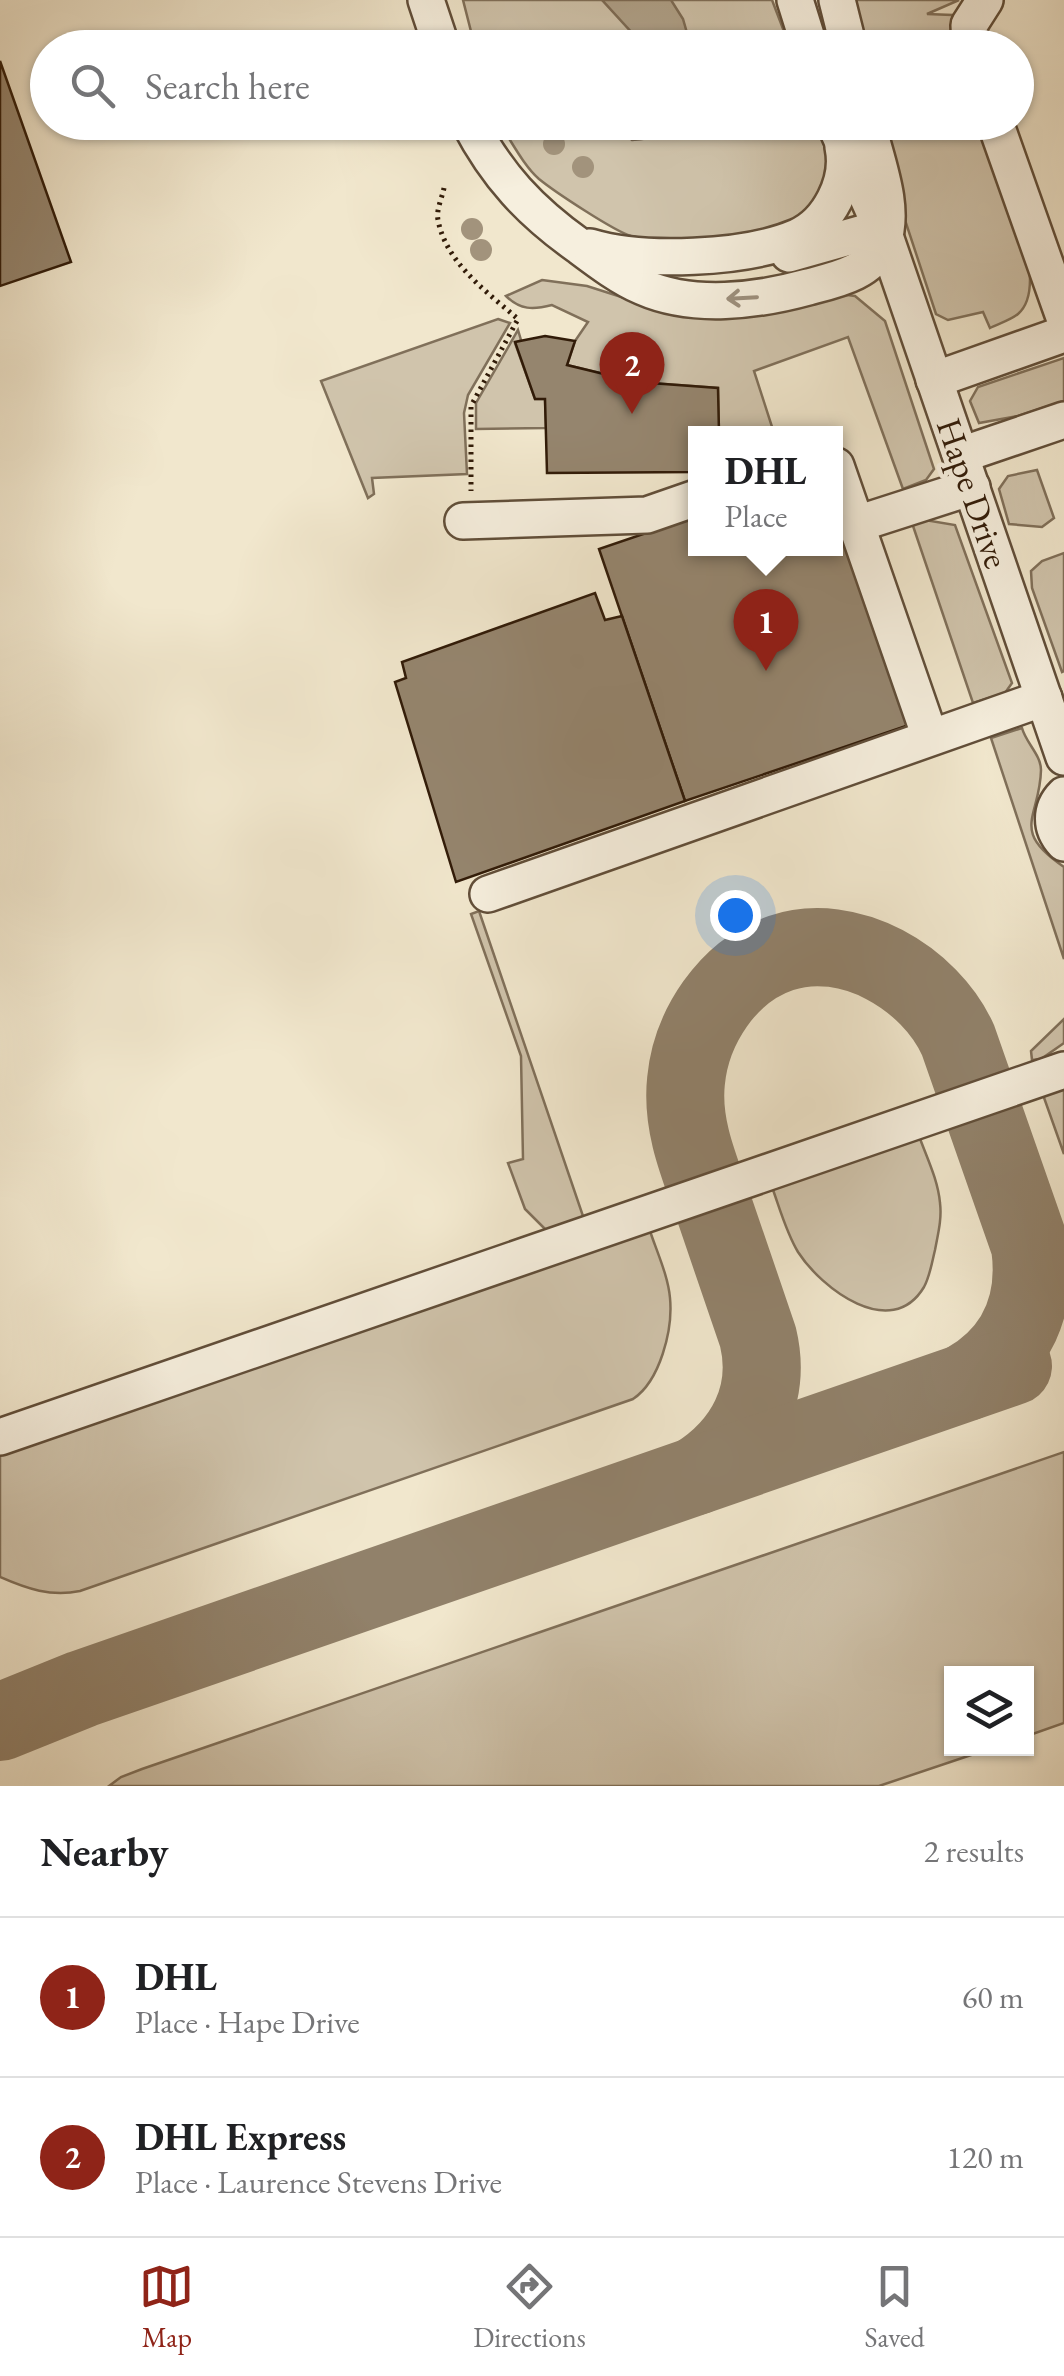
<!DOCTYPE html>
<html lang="en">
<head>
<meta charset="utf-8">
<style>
	body { margin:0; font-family:"EB Garamond",serif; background:#f6f6f6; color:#202124 }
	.controls { position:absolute; right:30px; bottom:30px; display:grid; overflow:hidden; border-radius:0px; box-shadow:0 2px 8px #0004 }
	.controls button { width:90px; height:90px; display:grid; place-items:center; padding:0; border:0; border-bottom:2px solid #e0e0e0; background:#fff; color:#202124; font:50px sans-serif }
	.you { position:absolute; left:735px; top:915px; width:35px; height:35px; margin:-25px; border:8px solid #fff; border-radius:50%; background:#1a73e8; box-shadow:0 0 0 15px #1a73e833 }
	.badge { display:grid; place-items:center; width:65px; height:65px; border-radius:50%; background:#8f2418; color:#fff; font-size:32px; font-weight:700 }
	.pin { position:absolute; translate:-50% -82px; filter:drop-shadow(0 2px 5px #0008) }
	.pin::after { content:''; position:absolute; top:52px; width:35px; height:30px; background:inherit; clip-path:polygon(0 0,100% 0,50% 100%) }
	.popup { position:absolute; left:688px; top:426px; width:155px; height:130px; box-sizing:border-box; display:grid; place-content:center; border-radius:0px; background:#fff; filter:drop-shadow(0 2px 8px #0005); font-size:32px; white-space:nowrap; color:#757577 }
	.popup b { font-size:38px; color:#202124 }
	.popup::after { content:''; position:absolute; left:50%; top:100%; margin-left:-20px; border:20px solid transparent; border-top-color:#fff }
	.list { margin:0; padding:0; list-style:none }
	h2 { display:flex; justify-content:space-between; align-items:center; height:130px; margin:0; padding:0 40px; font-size:42px }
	h2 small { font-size:32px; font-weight:400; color:#757577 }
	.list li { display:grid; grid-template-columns:65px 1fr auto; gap:30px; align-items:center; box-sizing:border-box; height:160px; padding:0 40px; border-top:2px solid #e0e0e0 }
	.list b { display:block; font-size:38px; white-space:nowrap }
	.list p { margin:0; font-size:32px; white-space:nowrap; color:#757577 }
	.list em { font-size:32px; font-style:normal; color:#757577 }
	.icon { flex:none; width:55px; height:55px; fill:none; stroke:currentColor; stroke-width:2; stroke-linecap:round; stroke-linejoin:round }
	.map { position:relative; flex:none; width:1064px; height:1786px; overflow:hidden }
	.search { position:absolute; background:#fff; box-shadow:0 2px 8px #0004; left:30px; right:30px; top:30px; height:110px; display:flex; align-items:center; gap:25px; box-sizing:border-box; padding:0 35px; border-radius:55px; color:#757577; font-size:38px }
	.sheet { height:450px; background:#fff }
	nav { display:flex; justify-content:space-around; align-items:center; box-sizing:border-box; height:140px; border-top:2px solid #e0e0e0; background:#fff; font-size:28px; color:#757577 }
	nav a { display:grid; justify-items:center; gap:5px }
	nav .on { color:#8f2418 }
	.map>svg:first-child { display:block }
	.green { fill:#d0c4ac; stroke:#80705a; stroke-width:2.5 }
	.water { fill:#b0a28a; stroke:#7d6c56; stroke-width:2.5 }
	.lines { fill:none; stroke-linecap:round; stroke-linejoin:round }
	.taxiway { stroke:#91816a; stroke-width:78 }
	.building { fill:#95856e; stroke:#311b08; stroke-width:2.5 }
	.minor-casing { stroke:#614e39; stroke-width:40 }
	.path { stroke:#311b08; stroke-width:5; stroke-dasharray:2.5 5; stroke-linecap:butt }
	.minor { stroke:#f6efde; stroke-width:35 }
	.tree { fill:#a2937c }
	.oneway { stroke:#9d907e }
	.labels { text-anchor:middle; stroke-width:9; stroke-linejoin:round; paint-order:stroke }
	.street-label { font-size:35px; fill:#311b08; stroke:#f6efde }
</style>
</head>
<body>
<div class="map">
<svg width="1064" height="1786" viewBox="0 0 1064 1786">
	<rect width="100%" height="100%" fill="#f1e7cd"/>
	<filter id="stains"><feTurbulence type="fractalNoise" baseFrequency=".002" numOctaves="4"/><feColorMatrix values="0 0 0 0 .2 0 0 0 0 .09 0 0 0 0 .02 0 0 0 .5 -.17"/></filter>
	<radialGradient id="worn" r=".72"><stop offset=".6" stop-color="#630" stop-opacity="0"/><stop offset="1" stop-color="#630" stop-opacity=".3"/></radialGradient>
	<g class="green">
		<polygon points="463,0 772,0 790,47 475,47"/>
		<polygon points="857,0 959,0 927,14 952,15 955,47 854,47 852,24"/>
		<path d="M 499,123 L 819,123 C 830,151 840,193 812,216 C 781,243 670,246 631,236 C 614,231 555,192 539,179 C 523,165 511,140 499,123 Z"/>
		<path d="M 873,123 L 981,123 C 996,162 1055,282 1018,314 C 1011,320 998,324 990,328 L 983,312 L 948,320 L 936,314 Z"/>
		<path d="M 542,280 L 587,286 L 665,311 L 839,294 L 855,296 L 885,321 L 934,469 L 926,480 L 903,489 L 848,337 L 754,371 L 774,433 L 719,433 L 718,388 L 637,382 L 567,365 L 575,341 L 588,322 L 552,305 C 533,310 520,310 506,296 Z"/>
		<polygon points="498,319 510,323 468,395 464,413 467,474 372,478 374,494 368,498 321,381"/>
		<polygon points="518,330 521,340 515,343 535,399 545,399 546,428 476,429 476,403"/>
		<polygon points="1064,358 1064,401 1018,416 979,423 970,401 978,387"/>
		<polygon points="1037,470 1054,518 1042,527 1009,524 999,489 1008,476"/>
		<polygon points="919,519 955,525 1012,683 1005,693 973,703 912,523"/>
		<polygon points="1064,553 1064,671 1062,672 1032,588 1031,571 1042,561"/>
		<path d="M 1022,728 C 1026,743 1041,755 1041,770 C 1040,818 1009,830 1064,867 L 1064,959 L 991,738 Z"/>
		<polygon points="479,911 584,1219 547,1231 525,1209 508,1163 523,1159 521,1056 471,914"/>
		<polygon points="1064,1019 1064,1043 1041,1059 1032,1060 1031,1051"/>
		<polygon points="1064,1085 1064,1154 1042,1092"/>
		<path d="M 919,1136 C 927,1158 938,1180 940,1203 C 942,1219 938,1234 935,1250 C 932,1262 930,1276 924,1287 C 891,1342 821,1288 798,1252 C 786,1232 780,1209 772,1187 Z"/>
		<path d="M 649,1228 C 656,1250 668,1275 670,1298 C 673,1330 660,1381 633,1399 L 80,1591 C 51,1597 27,1589 0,1577 L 0,1455 Z"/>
		<polygon points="1064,1452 1064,1723 1027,1736 1026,1674 952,1674 952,1748 989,1749 879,1786 109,1786 121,1777 142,1769"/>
	</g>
	<g class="water">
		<polygon points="602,0 671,0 683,19 691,47 637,47 633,34"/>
		<path d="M 613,123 L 680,123 C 669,136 649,139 632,140 Z"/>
	</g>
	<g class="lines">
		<g class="taxiway">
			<path d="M 696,1476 C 745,1445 772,1395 758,1337 C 744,1296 730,1255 716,1214 C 701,1171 681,1128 686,1081 C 691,1028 727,971 781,953 C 849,930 930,978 958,1040 L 1030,1246 C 1038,1304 1017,1353 966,1382"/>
			<polyline points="0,1722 82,1689 1013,1366"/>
		</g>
	</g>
	<g class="building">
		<polygon points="0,61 71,262 0,286"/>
		<polygon points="545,336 575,341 567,365 637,382 718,388 719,433 696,433 696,472 547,473 545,399 535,399 515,342"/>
		<polygon points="836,511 909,725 685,801 599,549 696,516 696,548 836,548"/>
		<polygon points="595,593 605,620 622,616 685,801 456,882 395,682 406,678 402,662"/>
	</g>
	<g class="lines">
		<defs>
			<g id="minor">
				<polyline points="426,0 442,48"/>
				<polyline points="795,0 810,48"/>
				<polyline points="837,0 849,48"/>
				<polyline points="970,48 969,25 985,0"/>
				<path d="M 469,122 C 497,176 530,211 579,246 C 599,261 620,277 643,287 C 693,309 757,301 808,287 C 835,280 872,273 883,242 C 896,206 875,158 867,122"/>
				<polyline points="834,122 885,236 1064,757"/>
				<polyline points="995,122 1064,317"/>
				<path d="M 590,247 C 643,263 745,259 797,237 C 829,223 850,181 843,147"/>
				<polyline points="789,254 863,233 885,236"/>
				<polyline points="934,380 1064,334"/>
				<polyline points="961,455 1064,420"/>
				<polyline points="836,466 930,737"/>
				<polyline points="463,521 647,515 696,498"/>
				<polyline points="857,524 972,487"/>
				<path d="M 1064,795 C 1050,809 1050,828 1064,843"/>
				<polyline points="488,894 1044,698"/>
				<polyline points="0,1437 1064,1070"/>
			</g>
		</defs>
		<use href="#minor" class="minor-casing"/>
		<path class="path" d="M 444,188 C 442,198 436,210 438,220 C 446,263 487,292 518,319 L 471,406 L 471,491"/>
		<use href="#minor" class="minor"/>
	</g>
	<g class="tree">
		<circle cx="554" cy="144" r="11"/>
		<circle cx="583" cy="167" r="11"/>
		<circle cx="472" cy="229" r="11"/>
		<circle cx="481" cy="250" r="11"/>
	</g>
	<defs><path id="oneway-shaft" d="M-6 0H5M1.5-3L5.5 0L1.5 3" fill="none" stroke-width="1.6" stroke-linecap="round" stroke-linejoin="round" transform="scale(2.5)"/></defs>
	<use class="oneway" href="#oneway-shaft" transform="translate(742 298) rotate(177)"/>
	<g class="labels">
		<g class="street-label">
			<text transform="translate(973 493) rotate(71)" y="12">Hape Drive</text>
		</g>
	</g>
	<rect width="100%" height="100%" filter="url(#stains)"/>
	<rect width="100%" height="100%" fill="url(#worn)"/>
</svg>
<div class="controls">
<button><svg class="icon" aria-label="layers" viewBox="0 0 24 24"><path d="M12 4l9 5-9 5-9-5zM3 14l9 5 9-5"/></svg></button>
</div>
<div class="you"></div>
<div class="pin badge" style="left:766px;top:671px">1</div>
<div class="popup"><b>DHL</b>Place</div>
<div class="pin badge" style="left:632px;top:414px">2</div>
<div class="search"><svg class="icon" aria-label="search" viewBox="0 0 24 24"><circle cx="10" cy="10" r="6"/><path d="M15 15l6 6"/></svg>Search here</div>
</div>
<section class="sheet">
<h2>Nearby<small>2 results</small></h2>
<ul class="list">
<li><span class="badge">1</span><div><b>DHL</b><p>Place · Hape Drive</p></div><em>60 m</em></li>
<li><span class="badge">2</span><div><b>DHL Express</b><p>Place · Laurence Stevens Drive</p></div><em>120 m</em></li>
</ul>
</section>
<nav>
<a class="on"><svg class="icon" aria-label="map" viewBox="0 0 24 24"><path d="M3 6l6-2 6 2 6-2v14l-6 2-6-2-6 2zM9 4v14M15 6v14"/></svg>Map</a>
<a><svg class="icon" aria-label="directions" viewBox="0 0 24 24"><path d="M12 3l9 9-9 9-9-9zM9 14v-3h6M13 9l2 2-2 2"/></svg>Directions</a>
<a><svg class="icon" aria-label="saved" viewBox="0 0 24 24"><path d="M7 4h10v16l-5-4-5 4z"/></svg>Saved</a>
</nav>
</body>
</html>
